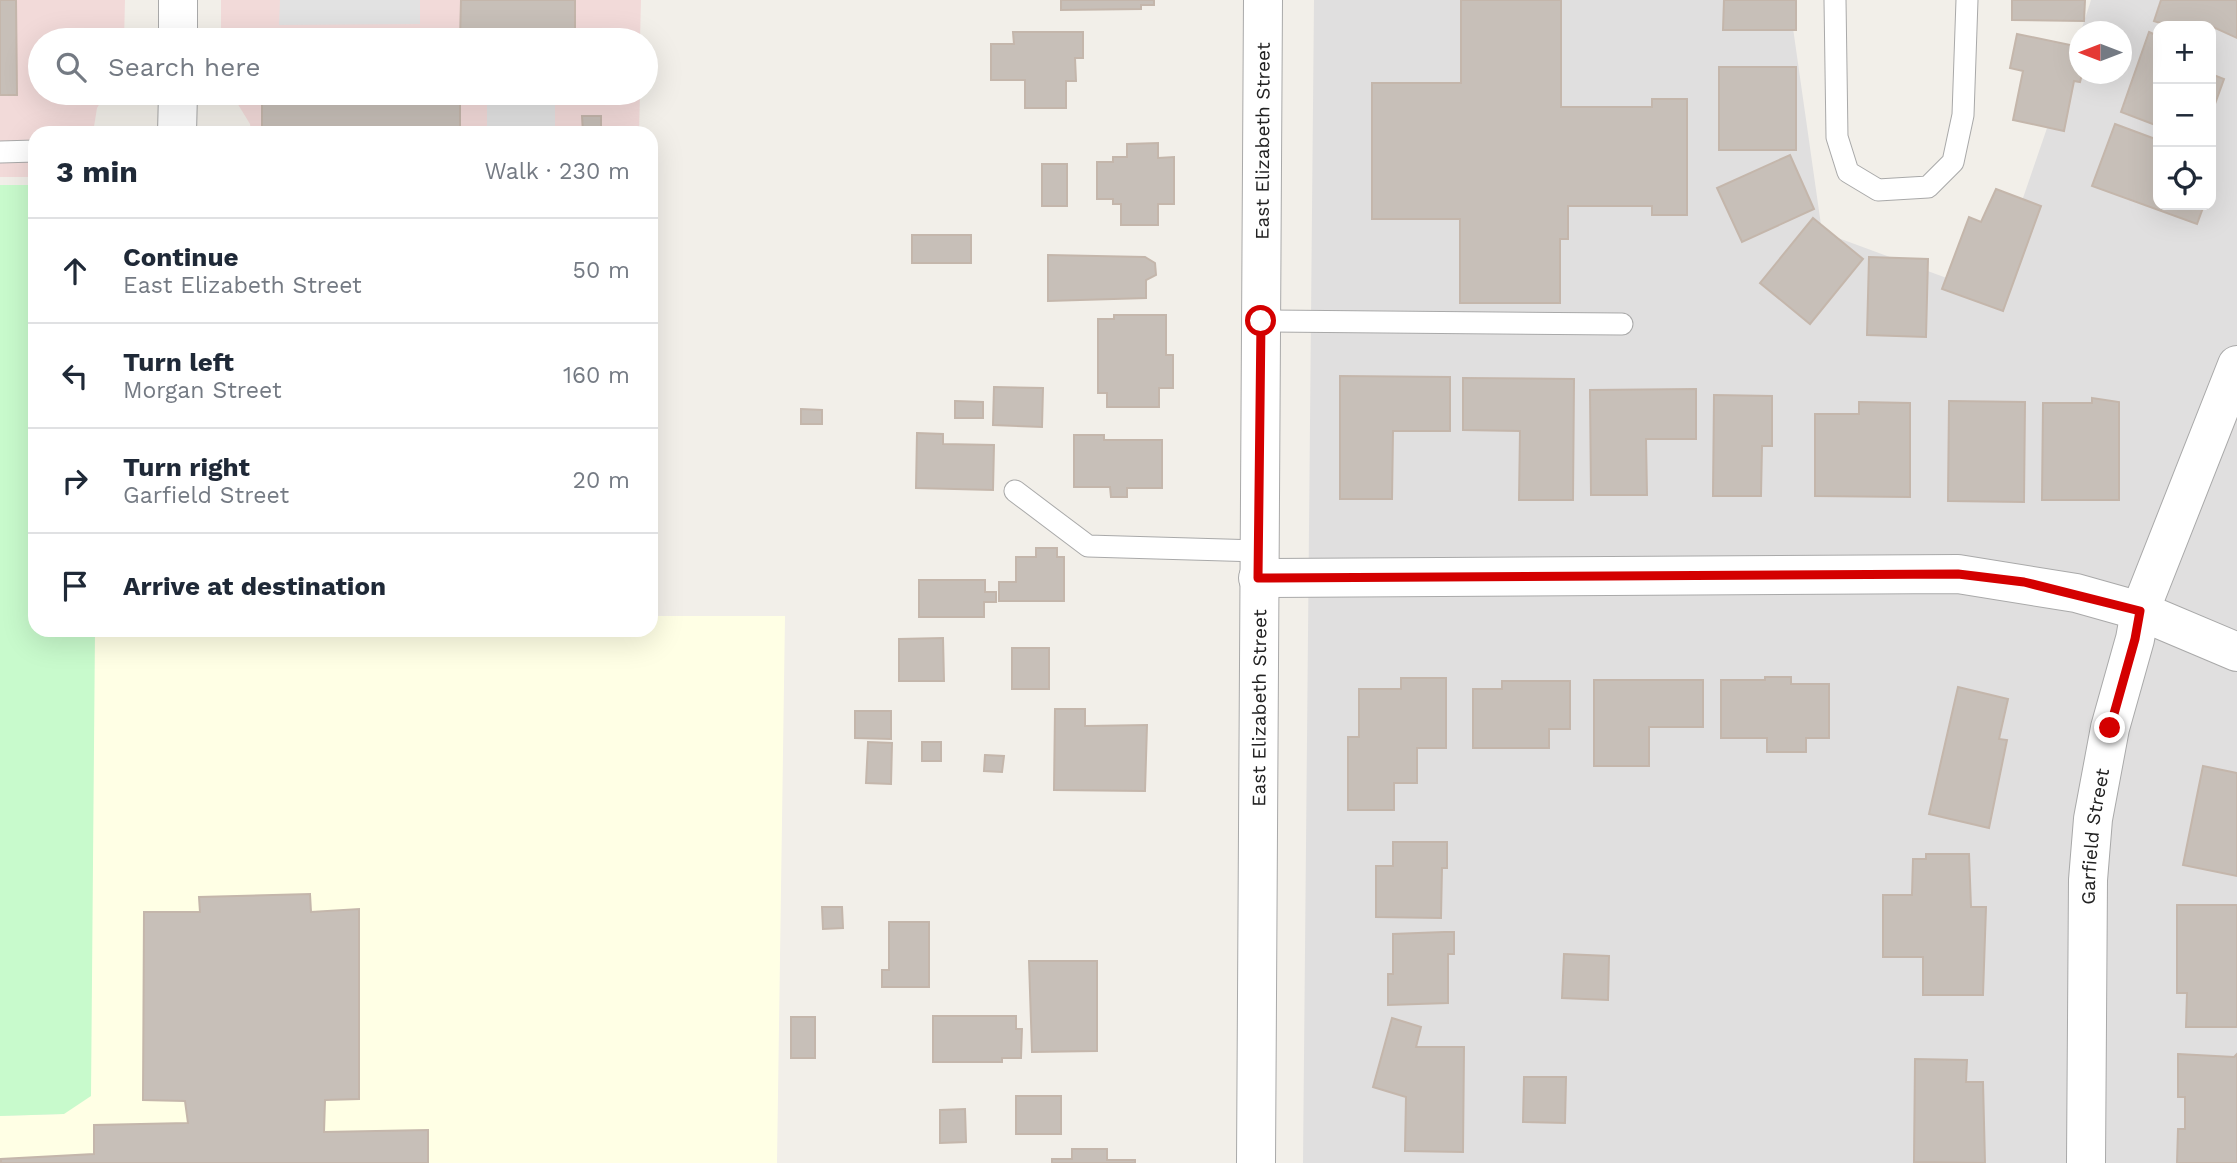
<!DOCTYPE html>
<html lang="en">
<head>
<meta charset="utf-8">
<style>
	body { margin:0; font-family:"Work Sans",sans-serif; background:#f2f2f3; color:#1f2937 }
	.controls { position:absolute; right:21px; top:21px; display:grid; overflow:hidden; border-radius:14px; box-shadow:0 7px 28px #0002 }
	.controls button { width:63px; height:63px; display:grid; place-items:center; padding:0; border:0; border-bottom:2px solid #e0e1e3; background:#fff; color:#1f2937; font:35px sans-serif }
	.compass { position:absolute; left:2069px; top:21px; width:63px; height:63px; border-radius:50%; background:#fff; box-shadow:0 7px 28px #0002; rotate:270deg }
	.stop { position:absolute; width:21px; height:21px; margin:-16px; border:5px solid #d40000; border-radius:50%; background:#fff }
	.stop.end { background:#d40000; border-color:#fff; box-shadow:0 2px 7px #0008 }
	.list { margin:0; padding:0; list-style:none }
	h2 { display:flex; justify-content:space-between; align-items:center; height:91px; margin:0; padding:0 28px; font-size:30px }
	h2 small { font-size:23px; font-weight:400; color:#747a83 }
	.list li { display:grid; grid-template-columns:46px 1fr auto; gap:21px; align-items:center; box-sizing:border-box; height:105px; padding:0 28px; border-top:2px solid #e0e1e3 }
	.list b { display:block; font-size:26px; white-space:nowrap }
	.list p { margin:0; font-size:23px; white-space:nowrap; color:#747a83 }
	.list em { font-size:23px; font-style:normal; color:#747a83 }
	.icon { flex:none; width:38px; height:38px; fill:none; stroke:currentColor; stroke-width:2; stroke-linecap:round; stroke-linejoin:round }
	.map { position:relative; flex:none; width:2237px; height:1163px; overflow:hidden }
	.search { position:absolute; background:#fff; box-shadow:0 7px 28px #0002; left:28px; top:28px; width:630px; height:77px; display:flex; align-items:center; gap:18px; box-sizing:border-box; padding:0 24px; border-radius:38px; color:#747a83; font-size:26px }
	.panel { position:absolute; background:#fff; box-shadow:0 7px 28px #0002; left:28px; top:126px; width:630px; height:511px; border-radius:21px }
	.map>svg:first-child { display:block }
	.residential { fill:#e0dfdf; fill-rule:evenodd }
	.commercial { fill:#f2dad9 }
	.education { fill:#ffffe5 }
	.park { fill:#c8facc }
	.parking { fill:#e2e2e2 }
	.building { fill:#c7bfb8; stroke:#c4b6ab; stroke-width:2 }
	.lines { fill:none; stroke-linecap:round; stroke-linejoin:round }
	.service-casing { stroke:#a9a9a9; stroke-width:23 }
	.minor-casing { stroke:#a9a9a9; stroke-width:40 }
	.service { stroke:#fff; stroke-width:21 }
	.minor { stroke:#fff; stroke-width:38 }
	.route { stroke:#d40000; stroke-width:9 }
	.labels { text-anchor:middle; stroke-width:7; stroke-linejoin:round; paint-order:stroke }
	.street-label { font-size:19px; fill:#222; stroke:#fff }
</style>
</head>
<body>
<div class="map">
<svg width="2237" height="1163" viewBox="0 0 2237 1163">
	<rect width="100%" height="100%" fill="#f2efe9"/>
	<path class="residential" d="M 1314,0 L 1789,0 L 1822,232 L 1990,294 L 2079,35 L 2080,74 L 2122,74 L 2122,32 L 2081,31 L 2091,0 L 2237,0 L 2237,1163 L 1303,1163 ZM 2158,26 L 2211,26 L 2211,205 L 2158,205 Z"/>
	<g class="commercial">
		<polygon points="0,0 125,0 124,40 40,40 40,93 106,93 97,108 93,133 35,133 35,177 0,177"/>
		<polygon points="221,0 641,0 640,40 221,40"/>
		<polygon points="231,93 640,93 639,133 251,133 250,124"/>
	</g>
	<polygon class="education" points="651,616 785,616 777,1163 0,1163 0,1116 64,1114 95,630 651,630"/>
	<polygon class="park" points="0,185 35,185 35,630 95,630 91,1096 64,1114 0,1116"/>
	<g class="parking">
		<polygon points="280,0 420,0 420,24 279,25"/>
		<rect x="487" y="97" width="68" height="36"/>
	</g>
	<g class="building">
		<polygon points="0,0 16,0 17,95 0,95"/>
		<polygon points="461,0 575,0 575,40 460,40"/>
		<polygon points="1061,0 1154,0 1154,5 1141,5 1141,9 1061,10"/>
		<polygon points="1461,0 1561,0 1561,107 1652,107 1652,99 1687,99 1687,215 1652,215 1652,206 1568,206 1568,239 1560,239 1560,303 1460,303 1460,219 1372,219 1372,83 1461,83"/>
		<polygon points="1724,0 1796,0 1796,30 1723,30"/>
		<polygon points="2012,0 2085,0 2084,21 2012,20"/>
		<polygon points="2161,0 2237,0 2237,38 2211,26 2170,26 2154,21"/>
		<polygon points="1013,32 1083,32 1083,58 1075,58 1076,81 1066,81 1066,108 1025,108 1025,80 991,80 991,44 1014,44"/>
		<polygon points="2149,32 2158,36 2158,126 2121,112"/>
		<polygon points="2017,34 2080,47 2080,74 2082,74 2080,82 2074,81 2064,131 2013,120 2023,71 2010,68"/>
		<rect x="1719" y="67" width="77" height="83"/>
		<polygon points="2211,74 2224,79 2211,115"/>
		<rect x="262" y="93" width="198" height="39"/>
		<polygon points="582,116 601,116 601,133 583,133"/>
		<polygon points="2115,124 2158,140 2158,205 2204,205 2197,224 2092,186"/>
		<polygon points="1158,143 1158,158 1174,157 1174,204 1158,204 1158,225 1121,225 1121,204 1113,204 1113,199 1097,199 1097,162 1113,162 1113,157 1127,157 1127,144"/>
		<polygon points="1790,155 1814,209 1742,242 1717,188"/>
		<rect x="1042" y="164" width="25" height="42"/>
		<polygon points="1996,189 2041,206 2003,311 1942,289 1969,217 1981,222"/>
		<polygon points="1813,218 1863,259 1810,324 1760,283"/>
		<rect x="912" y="235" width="59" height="28"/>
		<polygon points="1048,255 1145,257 1155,263 1156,275 1146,280 1146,298 1048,301"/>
		<polygon points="1869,257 1928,259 1926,337 1867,335"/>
		<polygon points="1114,315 1166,315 1166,355 1173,355 1173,388 1159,388 1159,407 1107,407 1107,393 1098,393 1098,319 1114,319"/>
		<polygon points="1340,376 1450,377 1450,431 1393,431 1392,499 1340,499"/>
		<polygon points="1463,378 1574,379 1573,500 1519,500 1520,431 1463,430"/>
		<polygon points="994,387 1043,388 1042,427 993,425"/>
		<polygon points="1696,389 1696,439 1646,439 1647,495 1591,495 1590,390"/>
		<polygon points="1714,395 1772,396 1772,446 1762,446 1761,496 1713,496"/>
		<polygon points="2092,398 2119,402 2119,500 2042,500 2043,403 2092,403"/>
		<polygon points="955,401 983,402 983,418 955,418"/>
		<polygon points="1949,401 2025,402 2024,502 1948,501"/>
		<polygon points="1859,402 1910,403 1910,497 1815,496 1815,414 1859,414"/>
		<polygon points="801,409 822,410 822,424 801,424"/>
		<polygon points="917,433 943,434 943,444 994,445 993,490 916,488"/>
		<polygon points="1074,435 1104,435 1104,440 1162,440 1162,488 1127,488 1127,497 1111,497 1110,487 1074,487"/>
		<polygon points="1036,548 1057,548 1057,557 1064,557 1064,601 999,601 999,582 1016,582 1016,557 1036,557"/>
		<polygon points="919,580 985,580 985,592 996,592 996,602 984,602 984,617 919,617"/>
		<polygon points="943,638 944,681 899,681 899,639"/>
		<rect x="1012" y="648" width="37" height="41"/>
		<polygon points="1765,677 1791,677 1791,684 1829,684 1829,738 1806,738 1806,752 1767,752 1767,738 1721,738 1721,680 1765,680"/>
		<polygon points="1401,678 1446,678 1446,748 1417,748 1417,783 1394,783 1394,810 1348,810 1348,737 1359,737 1359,689 1401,689"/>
		<polygon points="1594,680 1703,680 1703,727 1649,727 1649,766 1594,766"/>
		<polygon points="1502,681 1570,681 1570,729 1549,729 1549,748 1473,748 1473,689 1502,689"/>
		<polygon points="1958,687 2008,699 1999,739 2007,740 1989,828 1929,814"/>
		<polygon points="1055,709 1085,709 1085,726 1147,725 1145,791 1054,790"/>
		<polygon points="855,711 891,711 891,739 855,738"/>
		<polygon points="868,742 892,743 891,784 866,783"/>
		<rect x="922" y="742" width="19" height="19"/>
		<polygon points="985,755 1004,756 1002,772 984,771"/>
		<polygon points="2203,766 2237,773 2237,876 2183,865"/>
		<polygon points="1393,842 1447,842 1447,868 1442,868 1441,918 1376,917 1376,866 1393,866"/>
		<polygon points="1926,854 1969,854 1971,907 1986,907 1983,995 1923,995 1923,957 1883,957 1883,895 1912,895 1913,859 1926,859"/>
		<polygon points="310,894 311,912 359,909 359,1099 325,1100 324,1132 428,1130 428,1163 1,1163 1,1159 94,1154 94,1125 188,1123 185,1101 143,1100 144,912 200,912 199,897"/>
		<polygon points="2177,905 2237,905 2237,1027 2186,1027 2187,993 2177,993"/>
		<polygon points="822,907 842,907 843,928 823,929"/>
		<polygon points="889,922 929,922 929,987 882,987 882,970 889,970"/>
		<polygon points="1444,932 1454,932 1454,954 1448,954 1448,1003 1388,1005 1388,974 1393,974 1393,934"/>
		<polygon points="1564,954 1609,956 1608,1000 1562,998"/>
		<polygon points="1029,961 1097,961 1097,1051 1032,1052"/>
		<polygon points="933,1016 1016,1016 1016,1029 1022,1029 1021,1058 1002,1058 1002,1062 933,1062"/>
		<rect x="791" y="1017" width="24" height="41"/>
		<polygon points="1392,1018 1421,1027 1416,1047 1464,1047 1463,1152 1405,1151 1406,1097 1373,1087"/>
		<polygon points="2178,1054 2234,1057 2237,1054 2237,1163 2177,1163 2178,1129 2185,1129 2185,1097 2178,1097"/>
		<polygon points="1915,1059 1967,1060 1966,1082 1983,1082 1985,1163 1914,1162"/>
		<polygon points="1524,1077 1566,1077 1565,1123 1523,1122"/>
		<rect x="1016" y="1096" width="45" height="38"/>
		<polygon points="965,1109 966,1142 940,1143 940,1110"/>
		<polygon points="1072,1149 1107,1149 1107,1160 1135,1160 1135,1163 1052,1163 1052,1159 1072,1159"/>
	</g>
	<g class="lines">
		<defs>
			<g id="service">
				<polyline points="1835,0 1837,137 1848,172 1878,190 1928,187 1953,162 1963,115 1967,0"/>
				<polyline points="0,152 35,151"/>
				<polyline points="1261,321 1622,324"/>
				<polyline points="1015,491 1088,546 1259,551"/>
			</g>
			<g id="minor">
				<polyline points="178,40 178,0"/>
				<polyline points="177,133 178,93"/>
				<polyline points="1258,578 1958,574 2076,593 2140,611 2237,652"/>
				<path id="s1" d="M 1256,1163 L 1263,0"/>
				<path id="s2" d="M 2086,1163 L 2088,880 L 2093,819 L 2110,728 L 2135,639 L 2140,611 L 2237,365"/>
			</g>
		</defs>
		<use href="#service" class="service-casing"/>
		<use href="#minor" class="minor-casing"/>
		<use href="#service" class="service"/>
		<use href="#minor" class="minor"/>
	</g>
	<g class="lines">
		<polyline class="route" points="1261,321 1258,578 1958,574 2024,582 2140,611 2135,639 2110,728"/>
	</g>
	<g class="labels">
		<g class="street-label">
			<text dy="7" stroke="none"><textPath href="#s1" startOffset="1022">East Elizabeth Street</textPath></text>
			<text dy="7" stroke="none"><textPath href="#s1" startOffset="455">East Elizabeth Street</textPath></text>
			<text dy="7" stroke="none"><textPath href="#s2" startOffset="327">Garfield Street</textPath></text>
		</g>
	</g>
</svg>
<div class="controls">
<button>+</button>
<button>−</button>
<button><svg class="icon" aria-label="locate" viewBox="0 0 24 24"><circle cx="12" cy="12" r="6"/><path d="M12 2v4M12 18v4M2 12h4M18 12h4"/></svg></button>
</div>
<svg class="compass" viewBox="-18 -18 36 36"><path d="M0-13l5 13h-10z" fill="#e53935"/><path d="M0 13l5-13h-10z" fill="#747a83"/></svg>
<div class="stop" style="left:1261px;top:321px"></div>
<div class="stop end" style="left:2110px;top:728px"></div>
<div class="search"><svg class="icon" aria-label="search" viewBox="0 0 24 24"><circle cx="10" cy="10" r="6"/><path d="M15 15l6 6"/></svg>Search here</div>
<section class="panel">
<h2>3 min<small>Walk · 230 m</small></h2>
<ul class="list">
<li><svg class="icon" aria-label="ahead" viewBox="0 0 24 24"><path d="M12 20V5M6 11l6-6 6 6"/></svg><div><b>Continue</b><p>East Elizabeth Street</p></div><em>50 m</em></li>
<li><svg class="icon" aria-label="left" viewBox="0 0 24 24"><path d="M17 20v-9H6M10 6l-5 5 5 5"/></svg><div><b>Turn left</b><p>Morgan Street</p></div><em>160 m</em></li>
<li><svg class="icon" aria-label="right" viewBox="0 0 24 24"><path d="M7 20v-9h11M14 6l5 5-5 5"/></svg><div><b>Turn right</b><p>Garfield Street</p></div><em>20 m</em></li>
<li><svg class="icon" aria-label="arrive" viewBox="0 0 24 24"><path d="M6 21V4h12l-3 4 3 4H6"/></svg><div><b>Arrive at destination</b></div></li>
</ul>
</section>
</div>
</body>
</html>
